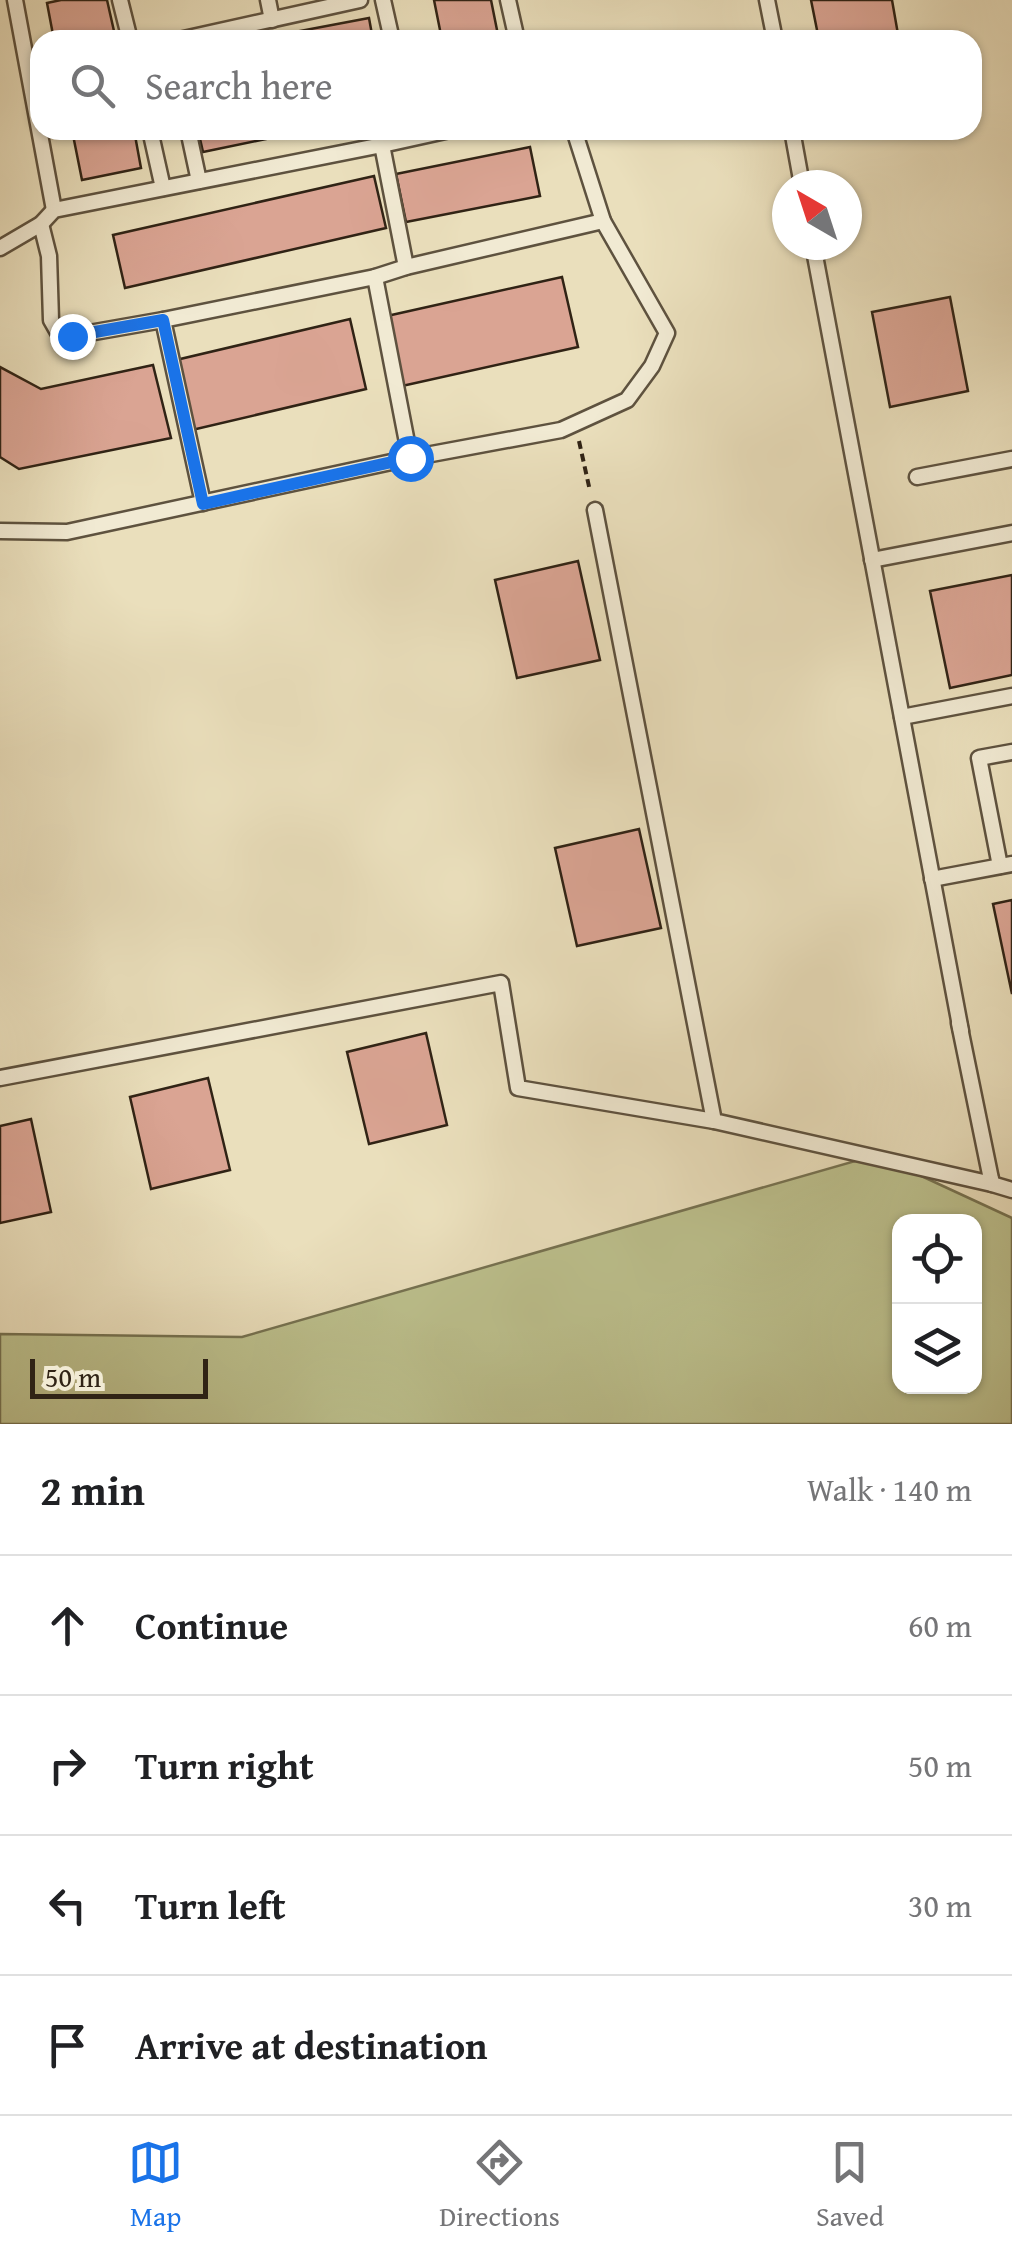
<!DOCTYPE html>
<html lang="en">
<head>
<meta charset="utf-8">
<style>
	body { margin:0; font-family:"Gentium Book Plus",serif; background:#f6f6f6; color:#202124 }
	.controls { position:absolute; right:30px; bottom:30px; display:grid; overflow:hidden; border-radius:20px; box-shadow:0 2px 8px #0004 }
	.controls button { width:90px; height:90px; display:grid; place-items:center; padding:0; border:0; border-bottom:2px solid #e0e0e0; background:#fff; color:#202124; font:50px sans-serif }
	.compass { position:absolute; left:772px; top:170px; width:90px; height:90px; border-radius:50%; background:#fff; box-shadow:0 2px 8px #0004; rotate:321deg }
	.scale { position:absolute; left:30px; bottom:25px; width:178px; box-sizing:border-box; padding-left:10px; border:5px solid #302315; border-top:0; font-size:28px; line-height:35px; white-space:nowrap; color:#302315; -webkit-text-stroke:8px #f1ead3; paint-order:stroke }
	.stop { position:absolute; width:30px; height:30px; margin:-22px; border:8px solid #1a73e8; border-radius:50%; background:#fff }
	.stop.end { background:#1a73e8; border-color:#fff; box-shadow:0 2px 10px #0008 }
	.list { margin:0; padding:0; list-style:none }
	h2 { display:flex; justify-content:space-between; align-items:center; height:130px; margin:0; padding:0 40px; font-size:42px }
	h2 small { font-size:32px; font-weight:400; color:#757577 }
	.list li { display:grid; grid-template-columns:65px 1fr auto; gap:30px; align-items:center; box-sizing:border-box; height:140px; padding:0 40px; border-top:2px solid #e0e0e0 }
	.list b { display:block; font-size:38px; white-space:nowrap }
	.list em { font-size:32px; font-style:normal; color:#757577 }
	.icon { flex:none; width:55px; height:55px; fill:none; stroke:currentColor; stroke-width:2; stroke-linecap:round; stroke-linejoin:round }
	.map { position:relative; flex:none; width:1012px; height:1424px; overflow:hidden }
	.search { position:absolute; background:#fff; box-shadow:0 2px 8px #0004; left:30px; right:30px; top:30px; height:110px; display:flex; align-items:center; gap:25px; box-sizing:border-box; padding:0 35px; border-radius:30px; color:#757577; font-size:38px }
	.sheet { height:690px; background:#fff }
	nav { display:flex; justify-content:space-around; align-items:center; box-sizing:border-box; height:140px; border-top:2px solid #e0e0e0; background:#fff; font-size:28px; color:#757577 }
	nav a { display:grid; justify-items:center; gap:5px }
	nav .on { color:#1a73e8 }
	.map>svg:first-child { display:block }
	.green { fill:#bcc08d; stroke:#767251; stroke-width:2.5; fill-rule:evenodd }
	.building { fill:#daa493; stroke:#302315; stroke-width:2.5 }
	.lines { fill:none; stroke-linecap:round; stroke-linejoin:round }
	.service-casing { stroke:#5e523f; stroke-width:19 }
	.path { stroke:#302315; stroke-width:4; stroke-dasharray:8 5; stroke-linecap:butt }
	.service { stroke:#f1ead3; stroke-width:14 }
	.route { stroke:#1a73e8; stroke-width:12 }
</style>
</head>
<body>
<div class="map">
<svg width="1012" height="1424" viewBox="0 0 1012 1424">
	<rect width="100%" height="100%" fill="#eadfbc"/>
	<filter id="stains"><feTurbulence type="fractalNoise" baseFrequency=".002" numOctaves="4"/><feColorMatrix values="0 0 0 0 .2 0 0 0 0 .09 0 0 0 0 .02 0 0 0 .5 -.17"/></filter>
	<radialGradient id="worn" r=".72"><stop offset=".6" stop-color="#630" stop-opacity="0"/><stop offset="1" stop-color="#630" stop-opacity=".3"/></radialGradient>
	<path class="green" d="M 876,1155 L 1012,1218 L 1012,1424 L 0,1424 L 0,1334 L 242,1337 ZM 900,1222 L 974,1222 L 974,1386 L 900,1386 Z"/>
	<g class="building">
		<polygon points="61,0 107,0 116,40 54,40 47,3"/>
		<polygon points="434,0 491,0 499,40 442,40"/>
		<polygon points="811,0 892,0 899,40 819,40"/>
		<polygon points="369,18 373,40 301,40 300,31"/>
		<polygon points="72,130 134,130 141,168 82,180"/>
		<polygon points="198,130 270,130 271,138 203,152"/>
		<polygon points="530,147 540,196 406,222 396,174"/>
		<polygon points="374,176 386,228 125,288 113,235"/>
		<polygon points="562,277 578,347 402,386 387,316"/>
		<polygon points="950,297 968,391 890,407 872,312"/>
		<polygon points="350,319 366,389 192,430 176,360"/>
		<polygon points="153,365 171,438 19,469 0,457 0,367 41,389"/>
		<polygon points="578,561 600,660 517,678 495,580"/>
		<polygon points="1012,575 1012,675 950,688 930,591"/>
		<polygon points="639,829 661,928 577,946 555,848"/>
		<polygon points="1012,900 1012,994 993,904"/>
		<polygon points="426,1033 447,1125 369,1144 347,1052"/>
		<polygon points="208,1078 230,1170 151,1189 130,1097"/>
		<polygon points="31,1119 51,1212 0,1223 0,1126"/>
	</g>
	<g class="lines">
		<defs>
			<g id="service">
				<polyline points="15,0 54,210"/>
				<polyline points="120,0 130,40"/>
				<polyline points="268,0 272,20"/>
				<polyline points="383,0 392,40"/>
				<polyline points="508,0 517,40"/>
				<polyline points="767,0 775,40"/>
				<polyline points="179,40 360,0"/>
				<polyline points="150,130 163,188"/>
				<polyline points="188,130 199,181"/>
				<polyline points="792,130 802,185"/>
				<polyline points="382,145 450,130"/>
				<polyline points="41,224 49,256 51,320 59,334 72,336 163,320"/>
				<polyline points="813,245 961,1031"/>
				<polyline points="0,248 41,224 54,210 382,145 406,267"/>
				<polyline points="375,277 406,267 603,221"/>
				<polyline points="917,477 1012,459"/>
				<polyline points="203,503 163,320 375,277 410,458"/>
				<polyline points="595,510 714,1121 992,1184 959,1023"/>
				<polyline points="0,531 67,532 410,458 561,430 627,400 652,366 667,333 603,221 574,130"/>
				<polyline points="872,560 1012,533"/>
				<polyline points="902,717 1012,696"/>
				<polyline points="1000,866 979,758 1012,752"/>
				<polyline points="932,879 1012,864"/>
				<polyline points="0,1078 501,983 518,1088 714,1121"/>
				<polyline points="991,1179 992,1184 1012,1190"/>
			</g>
		</defs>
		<use href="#service" class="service-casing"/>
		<polyline class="path" points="579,441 590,491"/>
		<use href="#service" class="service"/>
	</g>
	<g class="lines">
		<polyline class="route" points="72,336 163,320 203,504 410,458"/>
	</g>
	<rect width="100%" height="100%" filter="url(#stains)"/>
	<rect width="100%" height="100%" fill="url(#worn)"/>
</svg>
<div class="controls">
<button><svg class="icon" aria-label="locate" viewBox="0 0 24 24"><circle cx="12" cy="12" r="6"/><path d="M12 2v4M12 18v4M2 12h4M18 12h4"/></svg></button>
<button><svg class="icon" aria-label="layers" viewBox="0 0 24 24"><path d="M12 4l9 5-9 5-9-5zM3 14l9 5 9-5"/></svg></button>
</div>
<svg class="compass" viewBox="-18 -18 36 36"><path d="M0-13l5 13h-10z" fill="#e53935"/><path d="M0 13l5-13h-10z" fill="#757577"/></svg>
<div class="scale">50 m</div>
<div class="stop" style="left:410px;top:458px"></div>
<div class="stop end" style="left:72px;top:336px"></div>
<div class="search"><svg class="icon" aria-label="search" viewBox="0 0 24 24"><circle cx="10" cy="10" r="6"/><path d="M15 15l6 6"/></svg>Search here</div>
</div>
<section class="sheet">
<h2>2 min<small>Walk · 140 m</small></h2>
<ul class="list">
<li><svg class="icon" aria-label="ahead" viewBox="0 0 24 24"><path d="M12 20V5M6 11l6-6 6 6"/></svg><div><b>Continue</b></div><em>60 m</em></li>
<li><svg class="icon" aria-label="right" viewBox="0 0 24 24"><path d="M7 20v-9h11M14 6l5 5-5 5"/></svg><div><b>Turn right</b></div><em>50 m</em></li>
<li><svg class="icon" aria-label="left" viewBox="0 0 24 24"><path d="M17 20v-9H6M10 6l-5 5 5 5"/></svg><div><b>Turn left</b></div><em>30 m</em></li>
<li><svg class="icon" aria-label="arrive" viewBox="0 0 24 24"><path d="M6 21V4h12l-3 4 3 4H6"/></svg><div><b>Arrive at destination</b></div></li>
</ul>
</section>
<nav>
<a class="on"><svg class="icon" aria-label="map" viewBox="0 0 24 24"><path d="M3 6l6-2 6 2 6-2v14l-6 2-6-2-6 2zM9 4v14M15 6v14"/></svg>Map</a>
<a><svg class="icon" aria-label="directions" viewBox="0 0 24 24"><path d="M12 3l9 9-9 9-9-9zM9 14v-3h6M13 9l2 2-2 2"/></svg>Directions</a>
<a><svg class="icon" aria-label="saved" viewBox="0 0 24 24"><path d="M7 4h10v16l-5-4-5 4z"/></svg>Saved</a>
</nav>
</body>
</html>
